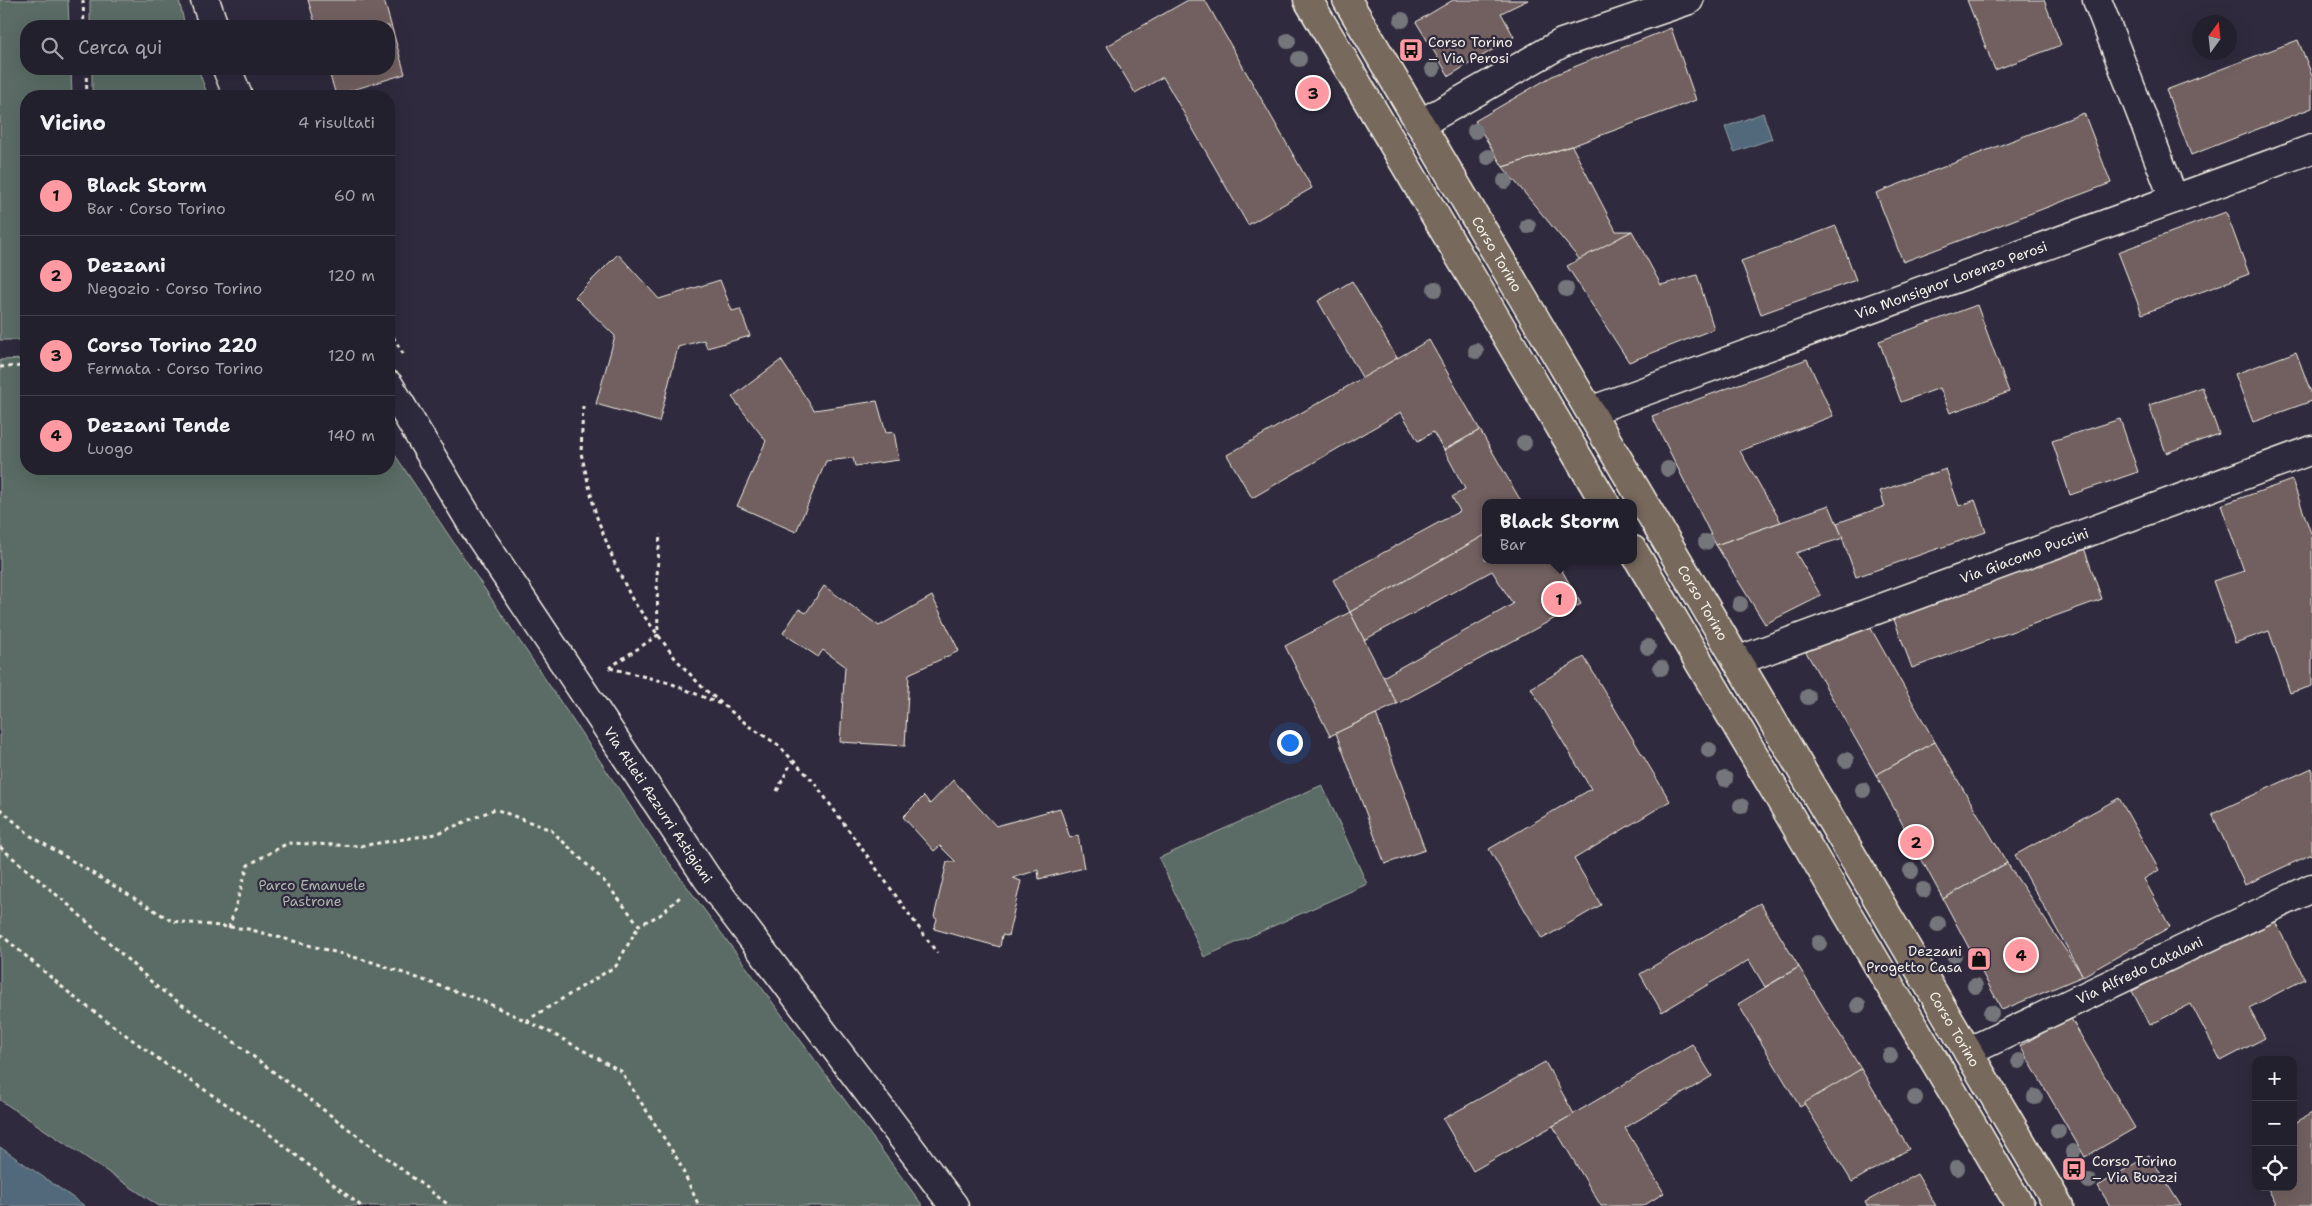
<!DOCTYPE html>
<html lang="it">
<head>
<meta charset="utf-8">
<style>
	body { margin:0; font-family:"Shantell Sans",sans-serif; background:#2b2836; color:#f1f3f6 }
	.controls { position:absolute; right:15px; bottom:15px; display:grid; overflow:hidden; border-radius:10px; box-shadow:0 5px 20px #0002 }
	.controls button { width:45px; height:45px; display:grid; place-items:center; padding:0; border:0; border-bottom:1px solid #403e4a; background:#23202e; color:#f1f3f6; font:25px sans-serif }
	.compass { position:absolute; left:2192px; top:15px; width:45px; height:45px; border-radius:50%; background:#23202e; box-shadow:0 5px 20px #0002; rotate:15deg }
	.you { position:absolute; left:1289px; top:742px; width:18px; height:18px; margin:-12px; border:4px solid #fff; border-radius:50%; background:#1a73e8; box-shadow:0 0 0 8px #1a73e833 }
	.badge { display:grid; place-items:center; width:32px; height:32px; border-radius:50%; background:#ff9aa2; color:#111; font-size:16px; font-weight:700 }
	.pin { position:absolute; translate:-50% -50%; border:2px solid #fff; box-shadow:0 1px 5px #0006 }
	.popup { position:absolute; left:1482px; top:499px; width:155px; height:65px; box-sizing:border-box; display:grid; place-content:center; border-radius:10px; background:#23202e; filter:drop-shadow(0 1px 4px #0005); font-size:16px; white-space:nowrap; color:#a3a3aa }
	.popup b { font-size:19px; color:#f1f3f6 }
	.popup::after { content:''; position:absolute; left:50%; top:100%; margin-left:-10px; border:10px solid transparent; border-top-color:#23202e }
	.list { margin:0; padding:0; list-style:none }
	h2 { display:flex; justify-content:space-between; align-items:center; height:65px; margin:0; padding:0 20px; font-size:21px }
	h2 small { font-size:16px; font-weight:400; color:#a3a3aa }
	.list li { display:grid; grid-template-columns:32px 1fr auto; gap:15px; align-items:center; box-sizing:border-box; height:80px; padding:0 20px; border-top:1px solid #403e4a }
	.list b { display:block; font-size:19px; white-space:nowrap }
	.list p { margin:0; font-size:16px; white-space:nowrap; color:#a3a3aa }
	.list em { font-size:16px; font-style:normal; color:#a3a3aa }
	.icon { flex:none; width:28px; height:28px; fill:none; stroke:currentColor; stroke-width:2; stroke-linecap:round; stroke-linejoin:round }
	.map { position:relative; flex:none; width:2312px; height:1206px; overflow:hidden }
	.search { position:absolute; background:#23202e; box-shadow:0 5px 20px #0002; left:20px; top:20px; width:375px; height:55px; display:flex; align-items:center; gap:12px; box-sizing:border-box; padding:0 18px; border-radius:20px; color:#a3a3aa; font-size:19px }
	.panel { position:absolute; background:#23202e; box-shadow:0 5px 20px #0002; left:20px; top:90px; width:375px; height:385px; border-radius:20px }
	.map>svg:first-child { display:block }
	.green { fill:#5a6c65; stroke:#a7aea6 }
	.water { fill:#51697a; stroke:#929fa6 }
	.building { fill:#71615f; stroke:#f4f1e8 }
	.lines { fill:none; stroke-linecap:round; stroke-linejoin:round }
	.minor-casing { stroke:#f4f1e8; stroke-width:31 }
	.major-casing { stroke:#f4f1e8; stroke-width:31 }
	.path { stroke:#f4f1e8; stroke-width:3; stroke-dasharray:4 4; stroke-linecap:butt }
	.minor { stroke:#2f2a3d; stroke-width:28 }
	.major { stroke:#77695c; stroke-width:28 }
	.tree { fill:#75767b }
	.labels { text-anchor:middle; stroke-width:4.5; stroke-linejoin:round; paint-order:stroke }
	.poi-label { font-size:14px; fill:#f4f1e8; stroke:#2f2a3d; text-anchor:start }
	.street-label { font-size:14px; fill:#f4f1e8; stroke:#2f2a3d }
	.park-label { font-size:14px; fill:#afb5ad; stroke:#2f2a3d }
</style>
</head>
<body>
<div class="map">
<svg width="2312" height="1206" viewBox="0 0 2312 1206">
	<rect width="100%" height="100%" fill="#2f2a3d"/>
	<filter id="ink" filterUnits="userSpaceOnUse"><feTurbulence type="fractalNoise" baseFrequency=".02" numOctaves="2"/><feDisplacementMap in="SourceGraphic" scale="10" xChannelSelector="R" yChannelSelector="G"/><feConvolveMatrix kernelMatrix="1 2 1 2 8 2 1 2 1" color-interpolation-filters="sRGB"/></filter>
	<g filter="url(#ink)">
		<g class="green">
			<polygon points="0,0 68,0 69,26 26,26 26,69 71,69 72,96 26,96 26,340 0,340"/>
			<polygon points="90,0 179,0 185,26 90,26"/>
			<polygon points="92,69 198,69 208,96 92,96"/>
			<polygon points="26,359 26,469 389,469 389,446 657,846 923,1206 159,1206 0,1100 0,360"/>
			<polygon points="1322,785 1367,884 1204,957 1159,858"/>
		</g>
		<g class="water">
			<polygon points="1763,113 1772,139 1734,152 1725,127"/>
			<polygon points="0,1147 85,1206 0,1206"/>
		</g>
		<g class="building">
			<polygon points="308,0 384,0 405,74 336,95 328,69 389,69 389,26 316,26"/>
			<polygon points="1188,0 1205,0 1312,188 1248,225 1163,77 1135,93 1107,46"/>
			<polygon points="1453,0 1528,0 1501,13 1514,37 1449,76 1416,22"/>
			<polygon points="1967,0 2044,0 2061,45 1995,70"/>
			<polygon points="1671,28 1696,100 1572,146 1503,167 1475,121 1554,75"/>
			<polygon points="2298,40 2312,75 2312,108 2191,155 2166,90"/>
			<polygon points="2084,113 2111,183 1903,262 1876,193"/>
			<polygon points="1572,146 1616,231 1632,231 1580,260 1503,167"/>
			<polygon points="2226,212 2249,274 2142,314 2118,252"/>
			<polygon points="1836,226 1856,280 1761,314 1741,261"/>
			<polygon points="1632,231 1661,285 1697,275 1714,329 1629,362 1567,266"/>
			<polygon points="618,254 659,299 720,280 732,311 740,309 750,336 707,348 704,340 678,347 659,422 596,404 615,336 575,297"/>
			<polygon points="1352,281 1397,358 1363,379 1318,301"/>
			<polygon points="1977,305 2009,392 1950,413 1940,388 1901,402 1879,341"/>
			<polygon points="1429,340 1480,430 1444,450 1433,432 1418,441 1401,412 1252,498 1227,455"/>
			<polygon points="2296,352 2312,395 2312,401 2253,422 2235,374"/>
			<polygon points="1807,359 1833,416 1740,451 1781,522 1716,545 1652,416"/>
			<polygon points="781,360 814,410 877,401 886,433 894,432 899,460 855,466 853,458 826,461 796,532 737,506 766,441 732,397"/>
			<polygon points="2202,387 2219,434 2166,453 2149,405"/>
			<polygon points="2120,419 2138,472 2070,495 2052,441"/>
			<polygon points="1480,430 1522,503 1485,503 1485,535 1350,612 1333,580 1460,511 1452,497 1465,489 1444,450"/>
			<polygon points="1946,469 1959,506 1975,500 1986,532 1856,577 1837,523 1885,506 1880,491"/>
			<polygon points="2292,480 2312,536 2312,686 2290,693 2269,631 2235,643 2213,581 2244,571 2221,505"/>
			<polygon points="1829,505 1843,538 1796,553 1821,596 1765,624 1716,545"/>
			<polygon points="1485,535 1485,560 1556,560 1581,604 1397,704 1383,677 1513,604 1492,571 1364,640 1350,612"/>
			<polygon points="2083,545 2102,599 1912,668 1892,614"/>
			<polygon points="824,586 879,626 932,596 959,651 909,674 905,746 840,742 845,666 823,650 818,657 783,633 799,609 806,613"/>
			<polygon points="1350,612 1397,704 1330,736 1285,646"/>
			<polygon points="1865,618 1935,742 1876,775 1806,652"/>
			<polygon points="1584,657 1670,801 1574,859 1601,905 1542,939 1489,849 1591,789 1531,688"/>
			<polygon points="1376,714 1425,850 1385,864 1336,733"/>
			<polygon points="1935,742 2007,863 1943,899 1876,775"/>
			<polygon points="2312,768 2312,854 2245,885 2212,814"/>
			<polygon points="953,780 996,826 1060,808 1070,838 1078,835 1084,868 1039,879 1038,870 1013,878 1021,881 1008,936 1002,935 1000,947 934,929 937,919 934,917 947,862 956,862 940,846 934,851 903,817 924,796 930,804"/>
			<polygon points="2119,798 2159,870 2144,879 2170,927 2083,976 2015,855"/>
			<polygon points="2007,863 2083,976 2002,1010 1943,899"/>
			<polygon points="1760,903 1799,967 1765,987 1749,960 1662,1012 1640,974"/>
			<polygon points="2273,918 2305,979 2249,1008 2265,1038 2221,1061 2191,1004 2150,1025 2132,991"/>
			<polygon points="1799,967 1861,1069 1800,1107 1738,1004"/>
			<polygon points="2070,1017 2135,1128 2085,1157 2020,1046"/>
			<polygon points="1692,1044 1712,1076 1625,1128 1664,1193 1643,1206 1601,1206 1553,1126"/>
			<polygon points="1545,1062 1574,1114 1473,1171 1443,1119"/>
			<polygon points="1861,1069 1909,1149 1852,1182 1804,1103"/>
			<polygon points="2312,1113 2312,1206 2277,1206 2267,1187 2293,1187 2293,1124"/>
			<polygon points="2149,1155 2181,1206 2110,1206 2098,1186"/>
			<polygon points="1917,1174 1936,1206 1867,1206 1865,1202"/>
		</g>
		<g class="lines">
			<defs>
				<g id="minor">
					<polyline points="205,0 214,26"/>
					<polyline points="2097,0 2174,199"/>
					<polyline points="227,69 238,96"/>
					<polyline points="1420,124 1562,43 1689,0"/>
					<path id="s1" d="M 389,385 L 475,529 L 707,878 L 954,1206"/>
					<path id="s2" d="M 1590,411 L 2312,149"/>
					<path id="s3" d="M 1737,661 L 2312,450"/>
					<path id="s4" d="M 1968,1052 L 2312,888"/>
				</g>
				<g id="major">
					<polyline points="1308,0 1605,503"/>
					<path id="s5" d="M 1347,0 L 2059,1206"/>
					<polyline points="1633,550 2020,1206"/>
				</g>
			</defs>
			<use href="#minor" class="minor-casing"/>
			<use href="#major" class="major-casing"/>
			<g class="path">
				<polyline points="83,0 84,26"/>
				<polyline points="86,69 87,96"/>
				<polyline points="389,330 405,357"/>
				<polyline points="0,367 26,366"/>
				<polyline points="583,406 581,453 596,515 615,564 633,601 675,658 703,688 750,727 777,744 814,782 937,953"/>
				<polyline points="609,668 658,635 657,576 660,534"/>
				<polyline points="610,668 670,683 720,704"/>
				<polyline points="777,791 792,761"/>
				<polyline points="0,809 31,836 172,921 248,929 372,962 483,1001 546,1030 621,1071 678,1160 699,1206"/>
				<polyline points="0,847 71,907 157,987 221,1032 450,1206"/>
				<polyline points="229,928 248,865 288,843 360,846 436,834 495,809 551,830 605,882 639,925 660,915 681,896"/>
				<polyline points="0,934 74,997 164,1063 259,1126 361,1206"/>
				<polyline points="526,1021 616,966 639,925"/>
			</g>
			<use href="#minor" class="minor"/>
			<use href="#major" class="major"/>
		</g>
		<g class="tree">
			<circle cx="1402" cy="20" r="8"/>
			<circle cx="1288" cy="41" r="8"/>
			<circle cx="1299" cy="59" r="8"/>
			<circle cx="1433" cy="69" r="8"/>
			<circle cx="1475" cy="131" r="8"/>
			<circle cx="1488" cy="157" r="8"/>
			<circle cx="1505" cy="181" r="8"/>
			<circle cx="1528" cy="226" r="8"/>
			<circle cx="1435" cy="289" r="8"/>
			<circle cx="1566" cy="289" r="8"/>
			<circle cx="1476" cy="351" r="8"/>
			<circle cx="1524" cy="443" r="8"/>
			<circle cx="1668" cy="469" r="8"/>
			<circle cx="1706" cy="542" r="8"/>
			<circle cx="1740" cy="604" r="8"/>
			<circle cx="1648" cy="647" r="8"/>
			<circle cx="1661" cy="668" r="8"/>
			<circle cx="1808" cy="697" r="8"/>
			<circle cx="1709" cy="750" r="8"/>
			<circle cx="1846" cy="760" r="8"/>
			<circle cx="1725" cy="779" r="8"/>
			<circle cx="1863" cy="790" r="8"/>
			<circle cx="1741" cy="806" r="8"/>
			<circle cx="1911" cy="871" r="8"/>
			<circle cx="1923" cy="890" r="8"/>
			<circle cx="1938" cy="924" r="8"/>
			<circle cx="1819" cy="943" r="8"/>
			<circle cx="1954" cy="955" r="8"/>
			<circle cx="1975" cy="986" r="8"/>
			<circle cx="1858" cy="1005" r="8"/>
			<circle cx="1991" cy="1013" r="8"/>
			<circle cx="1890" cy="1056" r="8"/>
			<circle cx="2019" cy="1061" r="8"/>
			<circle cx="2035" cy="1097" r="8"/>
			<circle cx="1915" cy="1098" r="8"/>
			<circle cx="2058" cy="1131" r="8"/>
			<circle cx="2073" cy="1152" r="8"/>
			<circle cx="1957" cy="1168" r="8"/>
			<circle cx="2089" cy="1181" r="8"/>
		</g>
	</g>
	<defs>
		<symbol id="bus-square" viewBox="-11 -11 22 22"><rect x="-9" y="-9" width="18" height="18" rx="4" fill="#ff9aa2" stroke="#2f2a3d"/><path d="M-5-6H5V4H4V6H2V4H-2V6H-4V4H-5ZM-3.5-4V0h7V-4ZM-3.5 1.2v1.5H-2V1.2ZM2 1.2v1.5H3.5V1.2Z" fill="#111"/></symbol>
		<symbol id="shop-square" viewBox="-11 -11 22 22"><rect x="-9" y="-9" width="18" height="18" rx="4" fill="#ff9aa2" stroke="#2f2a3d"/><path d="M-5-2.5h2.3a2.7 3.5 0 0 1 5.4 0H5L5.5 6h-11ZM-1.5-2.5h3a1.5 2.3 0 0 0-3 0Z" fill="#111"/></symbol>
	</defs>
	<g fill-rule="evenodd">
		<use href="#bus-square" x="1397" y="36" width="28" height="28"/>
		<use href="#shop-square" x="1965" y="945" width="28" height="28"/>
		<use href="#bus-square" x="2060" y="1155" width="28" height="28"/>
	</g>
	<g class="labels">
		<g class="poi-label">
			<text x="1428" y="47">Corso Torino<tspan x="1428" dy="16">– Via Perosi</tspan></text>
			<text x="1962" y="956" text-anchor="end">Dezzani<tspan x="1962" dy="16">Progetto Casa</tspan></text>
			<text x="2092" y="1166">Corso Torino<tspan x="2092" dy="16">– Via Buozzi</tspan></text>
		</g>
		<g class="street-label">
			<text dy="5" stroke="none"><textPath href="#s5" startOffset="295">Corso Torino</textPath></text>
			<text dy="5" stroke="none"><textPath href="#s2" startOffset="384">Via Monsignor Lorenzo Perosi</textPath></text>
			<text dy="5" stroke="none"><textPath href="#s3" startOffset="306">Via Giacomo Puccini</textPath></text>
			<text dy="5" stroke="none"><textPath href="#s5" startOffset="700">Corso Torino</textPath></text>
			<text dy="5" stroke="none"><textPath href="#s1" startOffset="499">Via Atleti Azzurri Astigiani</textPath></text>
			<text dy="5" stroke="none"><textPath href="#s4" startOffset="190">Via Alfredo Catalani</textPath></text>
			<text dy="5" stroke="none"><textPath href="#s5" startOffset="1195">Corso Torino</textPath></text>
		</g>
		<g class="park-label">
			<text x="312" y="890">Parco Emanuele<tspan x="312" dy="16">Pastrone</tspan></text>
		</g>
	</g>
</svg>
<div class="controls">
<button>+</button>
<button>−</button>
<button><svg class="icon" aria-label="locate" viewBox="0 0 24 24"><circle cx="12" cy="12" r="6"/><path d="M12 2v4M12 18v4M2 12h4M18 12h4"/></svg></button>
</div>
<svg class="compass" viewBox="-18 -18 36 36"><path d="M0-13l5 13h-10z" fill="#e53935"/><path d="M0 13l5-13h-10z" fill="#a3a3aa"/></svg>
<div class="you"></div>
<div class="pin badge" style="left:1559px;top:599px">1</div>
<div class="popup"><b>Black Storm</b>Bar</div>
<div class="pin badge" style="left:1916px;top:842px">2</div>
<div class="pin badge" style="left:1313px;top:93px">3</div>
<div class="pin badge" style="left:2021px;top:955px">4</div>
<div class="search"><svg class="icon" aria-label="search" viewBox="0 0 24 24"><circle cx="10" cy="10" r="6"/><path d="M15 15l6 6"/></svg>Cerca qui</div>
<section class="panel">
<h2>Vicino<small>4 risultati</small></h2>
<ul class="list">
<li><span class="badge">1</span><div><b>Black Storm</b><p>Bar · Corso Torino</p></div><em>60 m</em></li>
<li><span class="badge">2</span><div><b>Dezzani</b><p>Negozio · Corso Torino</p></div><em>120 m</em></li>
<li><span class="badge">3</span><div><b>Corso Torino 220</b><p>Fermata · Corso Torino</p></div><em>120 m</em></li>
<li><span class="badge">4</span><div><b>Dezzani Tende</b><p>Luogo</p></div><em>140 m</em></li>
</ul>
</section>
</div>
</body>
</html>
